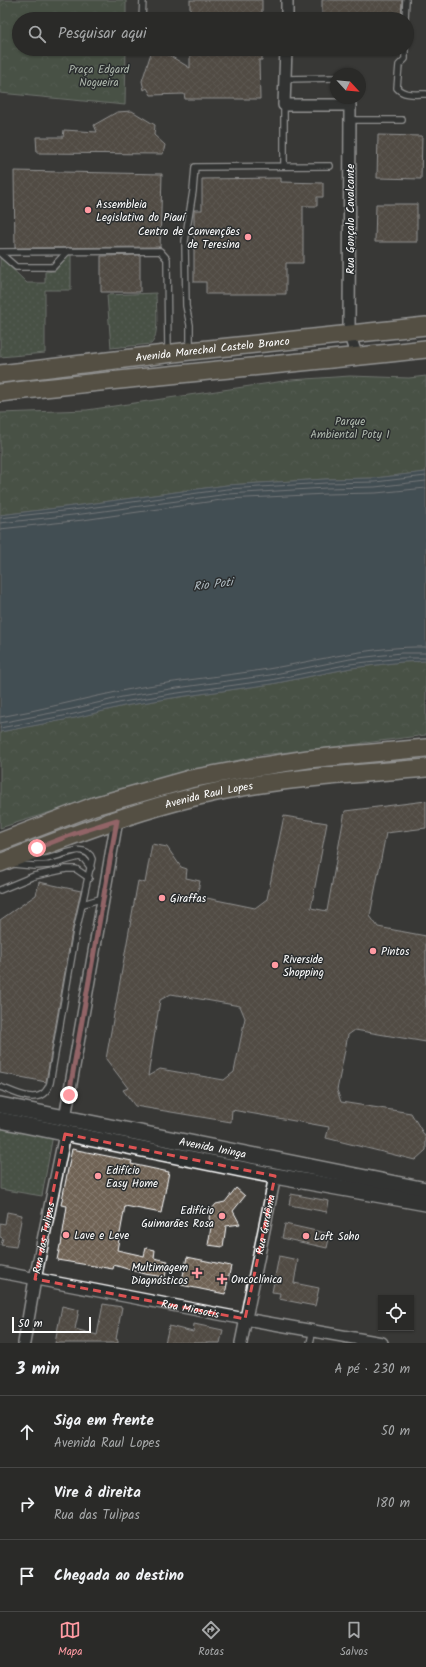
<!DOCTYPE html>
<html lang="pt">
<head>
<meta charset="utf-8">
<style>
	body { margin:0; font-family:Kalam,sans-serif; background:#323230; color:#f1f3f6 }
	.controls { position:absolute; right:12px; bottom:12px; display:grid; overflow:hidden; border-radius:0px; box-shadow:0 1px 3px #0004 }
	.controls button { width:36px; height:36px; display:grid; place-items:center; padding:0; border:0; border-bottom:1px solid #464645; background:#2a2a28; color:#f1f3f6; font:20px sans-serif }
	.compass { position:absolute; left:330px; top:68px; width:36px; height:36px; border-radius:50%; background:#2a2a28; box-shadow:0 1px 3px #0004; rotate:116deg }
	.scale { position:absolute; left:12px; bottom:10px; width:79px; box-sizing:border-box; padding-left:4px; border:2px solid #fff; border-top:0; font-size:11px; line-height:14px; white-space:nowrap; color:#fff; -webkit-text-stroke:3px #2a2d2e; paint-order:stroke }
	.stop { position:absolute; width:12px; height:12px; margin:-9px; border:3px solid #ff9aa2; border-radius:50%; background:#fff }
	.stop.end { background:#ff9aa2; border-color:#fff; box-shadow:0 1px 4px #0008 }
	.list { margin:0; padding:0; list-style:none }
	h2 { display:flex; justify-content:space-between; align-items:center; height:52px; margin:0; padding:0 16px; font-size:17px }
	h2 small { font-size:13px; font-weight:400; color:#a5a7a8 }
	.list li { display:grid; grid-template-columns:26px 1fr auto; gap:12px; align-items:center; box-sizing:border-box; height:72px; padding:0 16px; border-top:1px solid #464645 }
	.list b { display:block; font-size:15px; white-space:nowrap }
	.list p { margin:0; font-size:13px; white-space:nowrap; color:#a5a7a8 }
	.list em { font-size:13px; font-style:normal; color:#a5a7a8 }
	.icon { flex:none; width:22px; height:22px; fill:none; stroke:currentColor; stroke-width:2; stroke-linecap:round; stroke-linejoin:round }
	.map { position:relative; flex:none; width:426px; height:1343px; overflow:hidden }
	.search { position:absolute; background:#2a2a28; box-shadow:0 1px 3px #0004; left:12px; right:12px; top:12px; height:44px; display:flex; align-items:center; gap:10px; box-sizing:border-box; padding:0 14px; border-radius:22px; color:#a5a7a8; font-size:15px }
	.sheet { height:268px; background:#2a2a28 }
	nav { display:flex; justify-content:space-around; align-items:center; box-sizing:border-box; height:56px; border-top:1px solid #464645; background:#2a2a28; font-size:11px; color:#a5a7a8 }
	nav a { display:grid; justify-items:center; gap:2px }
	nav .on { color:#ff9aa2 }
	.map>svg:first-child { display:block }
	.grass { fill:url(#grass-dots); stroke:#adb7ac }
	.forest { fill:url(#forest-crowns); stroke:#adb7ac }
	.water { fill:#506775; stroke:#96a4ac }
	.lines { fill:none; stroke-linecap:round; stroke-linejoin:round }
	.shore { stroke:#b9c2c8; stroke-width:1 }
	.building { fill:url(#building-cross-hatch); stroke:#fff; fill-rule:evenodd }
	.lane-casing { stroke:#fff; stroke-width:8 }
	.street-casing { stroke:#fff; stroke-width:14 }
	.secondary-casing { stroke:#fff; stroke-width:18 }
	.primary-casing { stroke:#fff; stroke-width:20 }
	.lane { stroke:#2a2d2e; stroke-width:5.5 }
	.street { stroke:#2a2d2e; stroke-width:11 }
	.secondary { stroke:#2a2d2e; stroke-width:15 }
	.primary { stroke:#746b52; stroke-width:17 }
	.route { stroke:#ff9aa2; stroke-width:5 }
	.marked { fill:none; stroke:#de5353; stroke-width:3; stroke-dasharray:8 5; stroke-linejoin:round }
	.poi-dot { fill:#ff9aa2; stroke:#2a2d2e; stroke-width:1.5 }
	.labels { text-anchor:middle; stroke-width:3; stroke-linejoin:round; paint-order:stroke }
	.park-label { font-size:11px; fill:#adb7ac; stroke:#2a2d2e }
	.poi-label { font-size:11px; fill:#fff; stroke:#2a2d2e; text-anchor:start }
	.street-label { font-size:11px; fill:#fff; stroke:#2a2d2e }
	.water-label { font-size:12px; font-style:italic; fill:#b0bbc1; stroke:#2a2d2e }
</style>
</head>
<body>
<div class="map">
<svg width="426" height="1343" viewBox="0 0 426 1343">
	<defs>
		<pattern id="grass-dots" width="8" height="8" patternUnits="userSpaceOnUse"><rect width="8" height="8" fill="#5b6f59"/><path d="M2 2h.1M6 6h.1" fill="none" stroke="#748572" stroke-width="1.8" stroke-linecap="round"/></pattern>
		<pattern id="forest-crowns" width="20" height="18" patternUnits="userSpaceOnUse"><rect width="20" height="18" fill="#5b6f59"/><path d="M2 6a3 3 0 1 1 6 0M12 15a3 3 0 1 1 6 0" fill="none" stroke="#748572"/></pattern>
		<pattern id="building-cross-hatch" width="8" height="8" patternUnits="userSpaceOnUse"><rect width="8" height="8" fill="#6f6355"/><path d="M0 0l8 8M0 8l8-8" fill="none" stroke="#857a6e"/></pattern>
	</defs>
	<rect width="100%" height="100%" fill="#383836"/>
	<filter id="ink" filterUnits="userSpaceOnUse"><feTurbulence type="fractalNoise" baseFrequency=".025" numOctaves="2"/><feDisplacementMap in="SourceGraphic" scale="8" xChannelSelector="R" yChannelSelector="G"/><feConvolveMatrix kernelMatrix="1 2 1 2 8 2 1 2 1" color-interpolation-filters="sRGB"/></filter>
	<g filter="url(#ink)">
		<g class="grass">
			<polygon points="71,252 71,290 45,290 45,353 0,357 0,257 27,283 45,283 45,272 55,271"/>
			<path d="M 156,293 C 156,305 160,336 151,344 L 111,348 L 107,295 Z"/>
			<polygon points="0,1125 53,1135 42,1196 0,1189"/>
		</g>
		<g class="forest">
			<polygon points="0,0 126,0 126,19 19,19 19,49 126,49 125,105 0,93"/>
			<polygon points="350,376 409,378 426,376 426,472 375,478 326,479 227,485 81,505 0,515 0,413 87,410 291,380"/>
			<polygon points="426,661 426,735 319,749 260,755 143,783 0,828 0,732 74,718 124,706 172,698 272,684 351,668 402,662"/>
		</g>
		<polygon class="water" points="426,472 426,661 402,662 351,668 272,684 172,698 124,706 75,718 0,732 0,515 81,505 227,485 326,479 375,478"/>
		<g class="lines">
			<g class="shore">
				<polyline points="0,518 81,509 227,489 326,483 375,482 426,476"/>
				<polyline points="0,523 82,514 228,494 326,488 375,487 426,481"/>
				<polyline points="0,529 83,520 228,499 326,494 376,493 426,488"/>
				<path d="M 0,717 C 41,710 81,699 121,691 C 169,681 219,677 268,669 C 320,660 372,646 426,647"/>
				<polyline points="0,723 72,709 122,697 170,689 270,675 350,659 401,653 426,653"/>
				<polyline points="0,728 74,714 123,702 171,694 271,680 350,664 401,658 426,658"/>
			</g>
		</g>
		<g class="building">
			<rect x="190" y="0" width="72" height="19"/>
			<polygon points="322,0 402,0 401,19 322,19"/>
			<polygon points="159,49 190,68 190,49 262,49 262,60 259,60 260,99 185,99 184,94 151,95 147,88 144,90 142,81 152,50 158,52"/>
			<polygon points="132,111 155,125 154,135 165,145 163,154 37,153 36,137 63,137 64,130 97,132 94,125 117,112"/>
			<polygon points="378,135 422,136 421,179 377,178"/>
			<polygon points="14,171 162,174 160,247 15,248"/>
			<polygon points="281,178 281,182 323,183 323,197 317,197 317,206 303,206 303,263 286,263 286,294 206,294 206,282 194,282 194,210 202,210 202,179"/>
			<polygon points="376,204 417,204 417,242 375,242"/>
			<polygon points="140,255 140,292 101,292 101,256"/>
			<path d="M 426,801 L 426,828 L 386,833 L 370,916 L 378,927 L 426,936 L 426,1042 L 355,1030 L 348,1035 L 337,1090 L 341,1102 L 411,1113 L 426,1138 L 426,1150 L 415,1160 L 326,1138 L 329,1127 L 232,1110 L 231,1122 L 135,1106 L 123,1090 L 128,1088 L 106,1059 L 138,881 L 145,883 L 152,844 L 167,847 L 181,867 L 187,869 L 186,878 L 200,881 L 197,896 L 255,908 L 267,899 L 284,816 L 327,823 L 311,908 L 327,911 L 345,811 ZM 171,994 L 240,1006 L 245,1018 L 234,1072 L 224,1080 L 160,1069 L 148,1076 L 160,1000 Z"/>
			<polygon points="39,882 81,891 72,931 46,1082 0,1073 0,920 36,895"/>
			<polygon points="72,1149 132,1161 131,1164 169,1172 161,1213 125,1206 117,1250 144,1256 146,1248 155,1250 154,1258 168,1261 165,1277 144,1274 114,1265 113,1269 57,1260 60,1245 61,1245 67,1206 61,1205"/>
			<polygon points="236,1188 245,1196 233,1211 240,1224 226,1226 223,1247 208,1245 211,1227 209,1218 211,1210 216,1204 225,1202"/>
			<polygon points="291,1194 329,1201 327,1212 289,1205"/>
			<polygon points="7,1212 22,1215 16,1247 1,1245 3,1238 0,1237 0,1223 5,1224"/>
			<polygon points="285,1224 330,1234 327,1248 282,1238"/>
			<polygon points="279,1256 298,1260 294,1283 319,1288 315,1306 279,1299 280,1293 272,1292"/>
			<polygon points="187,1257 231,1266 225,1294 181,1285"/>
			<polygon points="103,1304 122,1307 116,1339 118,1340 118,1343 55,1343 62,1306 79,1310 75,1329 97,1335"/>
			<polygon points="194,1324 223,1330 220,1343 165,1343 169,1326 193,1332"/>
		</g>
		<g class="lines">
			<defs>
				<g id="lane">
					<polyline points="142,19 143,0"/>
					<polyline points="405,19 406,0"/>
					<path d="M 405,49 L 405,59 L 399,65 L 397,88 C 404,96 416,94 426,94"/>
					<polyline points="285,79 336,78"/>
					<polyline points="284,105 284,166"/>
					<polyline points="350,120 402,120"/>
					<polyline points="0,252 160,251 167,259 168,352"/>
					<polyline points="0,253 16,267 53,267 68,251"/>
					<polyline points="190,348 190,325 186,306 185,241 193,191 195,167 330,166"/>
					<polyline points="13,864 34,866 50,865 79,857 84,859 91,868"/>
					<polyline points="0,890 34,876 66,869 76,869 89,878"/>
					<polyline points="83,904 103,898"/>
					<path d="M 0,1087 C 12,1091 34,1104 45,1092 C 47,1090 49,1086 50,1083 L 76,932 L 92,859 C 86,841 59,857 46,859 C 40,860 33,859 27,859"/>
					<polyline points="310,1343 313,1330"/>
				</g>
				<g id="street">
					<polyline points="287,19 287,0"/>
					<polyline points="286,49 284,105 350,105 349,333 357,357"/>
					<polyline points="65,1118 117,820"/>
					<path id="s1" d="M 0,1272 L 245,1319 L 382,1343"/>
					<path id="s2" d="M 24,1343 L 35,1279 L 65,1134"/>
					<path id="s3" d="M 241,1343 L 275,1176"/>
				</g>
				<g id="secondary">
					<path id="s4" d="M 0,1105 L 426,1190"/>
					<polyline points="0,1120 275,1176 426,1203"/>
				</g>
				<g id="primary">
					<path id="s5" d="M 0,374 L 190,351 L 426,326"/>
					<path d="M 0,393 C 142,376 284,365 426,349"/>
					<polyline points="0,842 94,806 190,779 250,768 308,759 426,748"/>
					<path id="s6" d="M 0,863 C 82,831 167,798 254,785 C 311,776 369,773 426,768"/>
				</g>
			</defs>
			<use href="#lane" class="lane-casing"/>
			<use href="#street" class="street-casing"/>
			<use href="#secondary" class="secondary-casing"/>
			<use href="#primary" class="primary-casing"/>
			<use href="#lane" class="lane"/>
			<use href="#street" class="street"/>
			<use href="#secondary" class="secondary"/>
			<use href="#primary" class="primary"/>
		</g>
	</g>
	<g class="lines" filter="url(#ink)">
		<polyline class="route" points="37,848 76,833 117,820 69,1095"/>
	</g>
	<path d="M0 0H426V1343H0ZM 65,1134 L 275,1176 L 245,1319 L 35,1279 Z" fill="#383836" fill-opacity=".55" fill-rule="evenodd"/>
	<path class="marked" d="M 65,1134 L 275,1176 L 245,1319 L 35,1279 Z"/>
	<g class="poi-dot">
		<circle cx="88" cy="210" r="4"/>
		<circle cx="248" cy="237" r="4"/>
		<circle cx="162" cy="898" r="4"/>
		<circle cx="373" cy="951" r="4"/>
		<circle cx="275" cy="965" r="4"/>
		<circle cx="98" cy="1176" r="4"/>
		<circle cx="222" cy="1216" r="4"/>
		<circle cx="66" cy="1235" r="4"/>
		<circle cx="306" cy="1236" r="4"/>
		<path d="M195 1267h4v4h4v4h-4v4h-4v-4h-4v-4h4z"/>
		<path d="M220 1273h4v4h4v4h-4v4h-4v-4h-4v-4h4z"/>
	</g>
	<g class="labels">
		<g class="park-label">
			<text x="99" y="73">Praça Edgard<tspan x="99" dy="13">Nogueira</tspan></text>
			<text x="350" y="425">Parque<tspan x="350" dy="13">Ambiental Poty I</tspan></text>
		</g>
		<g class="poi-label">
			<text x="96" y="208">Assembleia<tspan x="96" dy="13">Legislativa do Piauí</tspan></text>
			<text x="240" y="235" text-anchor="end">Centro de Convenções<tspan x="240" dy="13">de Teresina</tspan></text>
			<text x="170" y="902">Giraffas</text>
			<text x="381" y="955">Pintos</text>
			<text x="283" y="963">Riverside<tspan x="283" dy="13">Shopping</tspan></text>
			<text x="106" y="1174">Edifício<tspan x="106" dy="13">Easy Home</tspan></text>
			<text x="214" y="1214" text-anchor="end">Edifício<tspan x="214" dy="13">Guimarães Rosa</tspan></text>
			<text x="74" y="1239">Lave e Leve</text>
			<text x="314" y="1240">Loft Soho</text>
			<text x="188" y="1271" text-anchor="end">Multimagem<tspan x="188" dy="13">Diagnósticos</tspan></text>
			<text x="231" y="1283">Oncoclínica</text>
		</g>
		<g class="street-label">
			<text transform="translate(350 219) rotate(-90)" y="4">Rua Gonçalo Cavalcante</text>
			<text dy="4" stroke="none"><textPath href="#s5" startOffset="214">Avenida Marechal Castelo Branco</textPath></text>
			<text dy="4" stroke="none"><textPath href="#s6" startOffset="220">Avenida Raul Lopes</textPath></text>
			<text dy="4" stroke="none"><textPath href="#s4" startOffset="217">Avenida Ininga</textPath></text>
			<text dy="4" stroke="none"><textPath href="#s3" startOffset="121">Rua Gardênia</textPath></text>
			<text dy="4" stroke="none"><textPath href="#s2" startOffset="107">Rua das Tulipas</textPath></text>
			<text dy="4" stroke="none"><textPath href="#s1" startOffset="194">Rua Miosotis</textPath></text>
		</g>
		<g class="water-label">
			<text transform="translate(213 584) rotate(-7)" y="4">Rio Poti</text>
		</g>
	</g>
</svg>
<div class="controls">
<button><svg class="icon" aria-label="locate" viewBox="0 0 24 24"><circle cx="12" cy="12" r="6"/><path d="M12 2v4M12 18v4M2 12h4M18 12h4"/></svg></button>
</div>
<svg class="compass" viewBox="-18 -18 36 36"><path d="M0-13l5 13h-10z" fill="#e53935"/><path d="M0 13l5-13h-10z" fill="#a5a7a8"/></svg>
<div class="scale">50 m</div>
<div class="stop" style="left:37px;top:848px"></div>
<div class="stop end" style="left:69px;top:1095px"></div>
<div class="search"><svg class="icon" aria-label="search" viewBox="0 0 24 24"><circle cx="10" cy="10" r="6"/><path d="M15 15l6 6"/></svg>Pesquisar aqui</div>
</div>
<section class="sheet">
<h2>3 min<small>A pé · 230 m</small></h2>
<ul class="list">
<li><svg class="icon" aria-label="ahead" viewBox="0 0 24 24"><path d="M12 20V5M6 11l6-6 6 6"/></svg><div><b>Siga em frente</b><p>Avenida Raul Lopes</p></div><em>50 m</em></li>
<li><svg class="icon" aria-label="right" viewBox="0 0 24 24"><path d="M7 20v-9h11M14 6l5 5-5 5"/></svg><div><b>Vire à direita</b><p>Rua das Tulipas</p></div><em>180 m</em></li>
<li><svg class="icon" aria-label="arrive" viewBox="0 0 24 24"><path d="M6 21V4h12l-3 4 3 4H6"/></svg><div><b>Chegada ao destino</b></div></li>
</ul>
</section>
<nav>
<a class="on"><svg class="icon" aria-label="map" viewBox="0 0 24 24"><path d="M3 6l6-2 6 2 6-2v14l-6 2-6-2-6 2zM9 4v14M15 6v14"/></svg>Mapa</a>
<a><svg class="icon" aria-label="directions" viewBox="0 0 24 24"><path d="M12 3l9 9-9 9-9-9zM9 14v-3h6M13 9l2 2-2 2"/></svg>Rotas</a>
<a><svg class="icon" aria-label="saved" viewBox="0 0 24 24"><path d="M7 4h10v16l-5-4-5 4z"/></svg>Salvos</a>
</nav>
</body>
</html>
